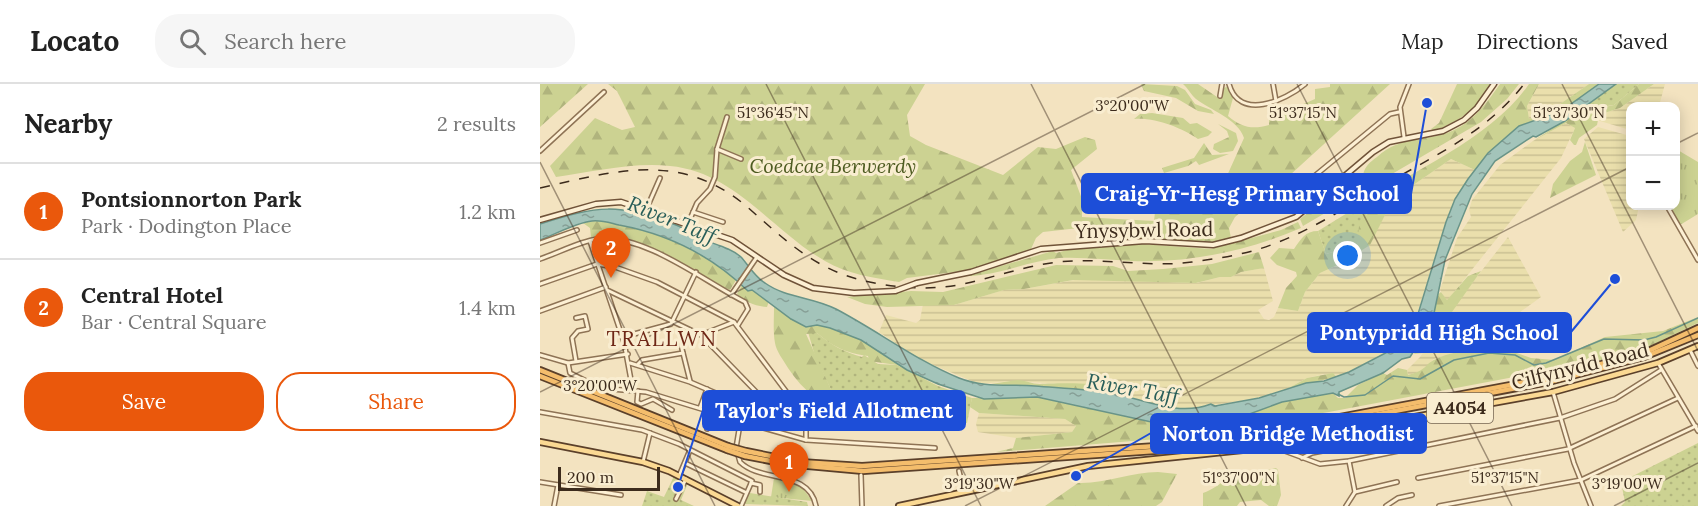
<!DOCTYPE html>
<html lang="en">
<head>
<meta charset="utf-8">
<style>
	body { margin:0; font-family:Lora,serif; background:#f6f6f6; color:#222 }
	.controls { position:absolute; right:18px; top:18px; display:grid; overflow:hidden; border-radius:12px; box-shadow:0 3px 15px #0003 }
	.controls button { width:54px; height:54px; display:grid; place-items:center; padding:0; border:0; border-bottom:2px solid #e0e0e0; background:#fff; color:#222; font:30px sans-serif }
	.scale { position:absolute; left:18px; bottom:15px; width:102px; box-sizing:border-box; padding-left:6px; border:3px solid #3c2b1c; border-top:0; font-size:16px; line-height:21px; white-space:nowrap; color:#3c2b1c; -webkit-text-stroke:4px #f9edd0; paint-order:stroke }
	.you { position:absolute; left:808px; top:172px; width:21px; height:21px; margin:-15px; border:4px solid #fff; border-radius:50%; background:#1a73e8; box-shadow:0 0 0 9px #1a73e833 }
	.badge { display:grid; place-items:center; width:39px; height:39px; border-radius:50%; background:#ea580c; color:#fff; font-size:20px; font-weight:700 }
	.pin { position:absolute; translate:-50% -50px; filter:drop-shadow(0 2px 3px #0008) }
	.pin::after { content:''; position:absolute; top:32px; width:21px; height:18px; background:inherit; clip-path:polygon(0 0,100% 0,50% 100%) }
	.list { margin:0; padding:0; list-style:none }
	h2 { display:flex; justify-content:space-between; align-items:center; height:78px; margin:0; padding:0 24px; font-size:26px }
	h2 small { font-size:20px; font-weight:400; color:#767676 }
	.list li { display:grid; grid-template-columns:39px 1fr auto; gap:18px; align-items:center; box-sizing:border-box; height:96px; padding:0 24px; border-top:2px solid #e0e0e0 }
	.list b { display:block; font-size:22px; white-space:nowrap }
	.list p { margin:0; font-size:20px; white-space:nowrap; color:#767676 }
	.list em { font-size:20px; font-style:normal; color:#767676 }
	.actions { display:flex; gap:12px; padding:18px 24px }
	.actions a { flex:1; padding:14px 0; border:2px solid #ea580c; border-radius:24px; text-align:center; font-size:21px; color:#ea580c }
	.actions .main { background:#ea580c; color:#fff }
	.icon { flex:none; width:33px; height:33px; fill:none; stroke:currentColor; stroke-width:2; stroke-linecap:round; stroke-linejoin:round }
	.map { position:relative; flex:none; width:1158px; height:422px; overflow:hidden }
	header { display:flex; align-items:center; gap:36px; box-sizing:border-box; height:84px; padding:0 30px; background:#fff; border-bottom:2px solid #e0e0e0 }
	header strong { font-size:28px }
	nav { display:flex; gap:33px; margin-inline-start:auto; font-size:21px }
	.search { width:420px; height:54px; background:#f6f6f6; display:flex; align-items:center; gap:15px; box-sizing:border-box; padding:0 21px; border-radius:24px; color:#767676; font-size:22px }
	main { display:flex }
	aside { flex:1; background:#fff }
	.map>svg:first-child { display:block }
	.farmland { fill:url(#farmland-rules) }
	.grass { fill:url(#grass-dots) }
	.forest { fill:url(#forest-firs) }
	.park { fill:url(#park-tufts) }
	.water { fill:url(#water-ripples); stroke:#699488; stroke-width:1.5 }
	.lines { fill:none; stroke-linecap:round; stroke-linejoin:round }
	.stream { stroke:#699488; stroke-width:1.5 }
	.minor-casing { stroke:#8e7355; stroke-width:6 }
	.secondary-casing { stroke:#705339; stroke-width:7 }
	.primary-casing { stroke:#5b402a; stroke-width:8 }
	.trunk-casing { stroke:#5b402a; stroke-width:8 }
	.minor { stroke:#fdf0d4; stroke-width:3 }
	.secondary { stroke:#fdf0d4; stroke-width:4 }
	.primary { stroke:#fbd993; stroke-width:4.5 }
	.trunk { stroke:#f4bd6c; stroke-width:4.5 }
	.rail { stroke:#3c2b1c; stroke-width:1.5; stroke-dasharray:10 10; stroke-linecap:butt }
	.secondary-bridge-casing { stroke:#705339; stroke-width:7; stroke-linecap:butt }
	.trunk-bridge-casing { stroke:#5b402a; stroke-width:8; stroke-linecap:butt }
	.secondary-bridge { stroke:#fdf0d4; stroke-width:4 }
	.trunk-bridge { stroke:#f4bd6c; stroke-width:4.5 }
	.ticks { fill:none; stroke:#3c2b1c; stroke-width:1.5; stroke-opacity:0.45 }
	.labels { text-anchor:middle; stroke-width:6; stroke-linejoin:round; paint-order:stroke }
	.shield { fill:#f9edd0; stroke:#756552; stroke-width:1.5 }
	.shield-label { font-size:18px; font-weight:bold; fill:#3c2b1c }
	.park-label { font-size:20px; font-style:italic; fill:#4d5b20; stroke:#f9edd0 }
	.street-label { font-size:20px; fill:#3c2b1c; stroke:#f9edd0 }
	.water-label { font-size:21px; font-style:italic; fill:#295e59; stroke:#f9edd0 }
	.neighbourhood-label { font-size:21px; letter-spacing:1.5px; fill:#6e2716; stroke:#f9edd0 }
	.ticks-label { font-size:15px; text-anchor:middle; fill:#3c2b1c; stroke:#f9edd0; stroke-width:6; stroke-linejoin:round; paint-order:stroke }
	.leader { fill:none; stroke:#1d4ed8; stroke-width:2 }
	.callout-dot { fill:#1d4ed8; stroke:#f9edd0; stroke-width:2 }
	.callout { fill:#1d4ed8; stroke:#1d4ed8; stroke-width:2 }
	.callout-label { font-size:21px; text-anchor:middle; font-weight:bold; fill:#fff }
</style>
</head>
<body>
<header>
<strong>Locato</strong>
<div class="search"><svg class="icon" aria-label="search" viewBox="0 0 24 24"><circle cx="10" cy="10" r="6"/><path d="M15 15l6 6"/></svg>Search here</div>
<nav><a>Map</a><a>Directions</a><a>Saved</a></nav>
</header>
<main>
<aside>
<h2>Nearby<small>2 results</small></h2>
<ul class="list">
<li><span class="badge">1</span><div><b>Pontsionnorton Park</b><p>Park · Dodington Place</p></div><em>1.2 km</em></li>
<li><span class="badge">2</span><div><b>Central Hotel</b><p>Bar · Central Square</p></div><em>1.4 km</em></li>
</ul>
<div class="actions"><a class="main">Save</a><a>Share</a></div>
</aside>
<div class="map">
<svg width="1158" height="422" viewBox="0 0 1158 422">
	<defs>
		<pattern id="farmland-rules" width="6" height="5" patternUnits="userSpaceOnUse" patternTransform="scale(1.5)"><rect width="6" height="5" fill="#eadfac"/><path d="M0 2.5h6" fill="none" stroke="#cac093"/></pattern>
		<pattern id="grass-dots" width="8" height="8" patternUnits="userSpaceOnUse" patternTransform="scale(1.5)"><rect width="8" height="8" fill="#ccd292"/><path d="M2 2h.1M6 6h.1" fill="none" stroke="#b0b47d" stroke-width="1.8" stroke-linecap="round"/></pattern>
		<pattern id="forest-firs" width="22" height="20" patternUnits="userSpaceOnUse" patternTransform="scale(1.5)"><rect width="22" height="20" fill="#ccd292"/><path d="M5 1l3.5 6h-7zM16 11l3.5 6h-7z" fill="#b0b47d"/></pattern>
		<pattern id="park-tufts" width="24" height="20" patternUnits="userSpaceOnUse" patternTransform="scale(1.5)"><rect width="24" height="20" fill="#ccd292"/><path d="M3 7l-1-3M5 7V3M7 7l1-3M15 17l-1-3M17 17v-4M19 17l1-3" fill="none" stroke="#b0b47d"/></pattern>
		<pattern id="water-ripples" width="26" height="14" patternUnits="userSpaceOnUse" patternTransform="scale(1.5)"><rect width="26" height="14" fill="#a3c4ba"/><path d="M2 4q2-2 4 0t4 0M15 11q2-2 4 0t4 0" fill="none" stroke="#869f96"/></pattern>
	</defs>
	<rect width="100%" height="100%" fill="#f3e3c0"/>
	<g class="farmland">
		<polygon points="999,0 1049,0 1020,20 989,36 987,22"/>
		<polygon points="1114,0 1125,0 1119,22 1090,22 1090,46 1050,34 1080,24"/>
		<polygon points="1026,39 1035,44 1021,74 907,217 900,206 917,154 931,133 929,126 932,116 960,81 993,57"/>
		<polygon points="1058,43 1090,52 1090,122 1099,122 1096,136 1083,148 1044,55"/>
		<polygon points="911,75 935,86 915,115 906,138 873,243 863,260 802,291 784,290 767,294 745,306 719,314 641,326 588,313 577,305 564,302 471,297 439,300 379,275 339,248 346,231 376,239 380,236 383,220 414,221 464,206 484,205 540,195 657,199 680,193 691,193 701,188 724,184 733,217 718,226 724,235 729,236 734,233 738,224 758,227 765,208 780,189 802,179 829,161 853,115"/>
		<polygon points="968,153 1001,213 965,239 968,254 959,260 941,261 894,275 883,287 868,291 867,286 880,273 925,208"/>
		<polygon points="439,329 525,335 536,342 532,348 476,354 438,348 436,340"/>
	</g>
	<g class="grass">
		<polygon points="1076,0 1099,0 1074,21 1060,23 1050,32 1037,29"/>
		<polygon points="817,123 820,128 827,130 817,161 786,170 778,147"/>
		<path d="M 268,248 L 277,249 C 291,261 304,268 322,273 L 324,271 L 338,280 L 357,281 L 398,302 L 432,314 L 427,339 L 331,325 L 313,321 L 293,310 L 275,272 Z"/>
		<polygon points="1158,359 1158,422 1081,422 1085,418 1081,398"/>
		<polygon points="134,392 148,399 141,416 154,422 102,422 107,407 124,413"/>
		<polygon points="210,409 267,418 268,422 204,420"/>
	</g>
	<g class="forest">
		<polygon points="0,0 48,0 0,43"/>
		<path d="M 68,0 L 385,0 L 367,31 L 370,52 L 386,61 L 463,91 L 498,63 L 516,65 L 545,53 L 555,56 L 557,65 L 531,86 L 542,115 L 542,133 L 614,137 L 618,101 L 645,98 L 657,112 L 681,105 L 704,54 C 698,35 670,26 656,15 C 651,11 648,4 643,0 L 658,0 L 680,15 L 682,5 L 688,2 L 693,14 L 688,32 C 701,43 712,46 729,41 L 729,35 L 775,15 L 775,5 L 790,3 L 790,0 L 850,0 L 750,91 L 750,106 L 728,123 L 724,116 L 718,114 L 695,133 L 689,144 L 691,154 L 673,158 L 571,156 L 548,143 L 503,148 L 496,154 L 491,165 L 430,186 L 367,194 L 359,198 C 334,194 307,190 285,177 C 232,147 195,88 130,82 C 93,78 52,88 16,93 L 10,82 L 55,34 L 82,46 L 95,43 L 77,7 Z"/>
		<polygon points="601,0 637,2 645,6 655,20 671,26 674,30 658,27 636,14 604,7"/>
		<path d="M 917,0 L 951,0 C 937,25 920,37 894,47 L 891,45 L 899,39 Z"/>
		<path d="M 960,0 L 979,0 L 967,15 L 941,38 L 763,142 L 760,135 L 808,97 L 823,91 C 825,82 830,78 837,73 C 862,50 887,59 914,46 C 935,36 947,18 960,0 Z"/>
		<path d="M 989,0 L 999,0 L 987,22 L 989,35 L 1020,20 L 1049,0 L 1059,0 L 1021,27 L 979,42 L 948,69 L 935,86 L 911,75 L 853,115 L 830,161 L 802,179 L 780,189 L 765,208 L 758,227 L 738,224 L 746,204 L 757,192 L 756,188 L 737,181 L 730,174 L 739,164 L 754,165 C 761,155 765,147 778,147 L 786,170 L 817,161 L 819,142 L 827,130 L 820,128 L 818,121 C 872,88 953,53 989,0 Z"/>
		<polygon points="1099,0 1114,0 1080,24 1052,33 1058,36 1057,41 1039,54 1036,61 1034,61 1030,56 1035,44 1026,39 993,57 1037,29 1047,33 1054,29 1055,25 1074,21"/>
		<path d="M 612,29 L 643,34 L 650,40 L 657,39 L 672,48 L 668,52 L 658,55 C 642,44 615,33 594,35 L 600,30 Z"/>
		<polygon points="678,40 696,49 698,57 693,67 680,69 673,65 674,60 689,53 687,47"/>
		<polygon points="1045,58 1056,91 1010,114 1013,100 1030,77 1042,68"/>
		<polygon points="664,59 672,71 689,70 659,81 656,77 648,82 624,89 622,84 625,83 654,74"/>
		<path d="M 52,137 C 99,134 161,166 196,196 L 190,206 C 145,187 105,146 51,153 L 50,144 L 43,139 Z"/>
		<path d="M 758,138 L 761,144 C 708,167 651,179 592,177 C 568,176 544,173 519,174 C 488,177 457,192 426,192 L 513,167 L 516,169 L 535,164 L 601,160 L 671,165 L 741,146 Z"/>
		<polygon points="719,168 724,184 701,188 691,193 680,193 656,199 533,196 484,205 464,206 414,221 347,223 325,220 307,213 371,207 403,208 516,181 573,182 588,187 623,185 672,180"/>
		<polygon points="941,187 883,269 874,270 892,239 896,212 901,208 907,216 928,192"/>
		<path d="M 202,201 L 208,207 L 212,205 L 229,217 L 227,223 C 215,222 205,218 197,210 Z"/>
		<path d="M 234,223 L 266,242 L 277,241 L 290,244 L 321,256 L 367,286 L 357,281 L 329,277 L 328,272 C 306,269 295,264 277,249 L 266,250 L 293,310 L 313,321 L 339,327 L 356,324 L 370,332 L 369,334 C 319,334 279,331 248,284 C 244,277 236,267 235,259 C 233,248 234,235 234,223 Z"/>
		<path d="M 1158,233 L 1158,239 L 1108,263 L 1054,278 L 789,328 L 630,354 L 456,368 L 473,364 L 476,354 L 532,348 L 536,342 L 525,335 L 439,329 L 430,323 L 432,314 L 497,313 L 616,339 L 651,340 L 704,332 L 742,318 L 793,309 L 798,314 L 805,314 L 818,301 L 843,289 L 847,291 L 858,284 L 867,286 L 868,291 C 888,286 883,281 896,275 C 920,263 946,269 968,254 L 971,267 L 991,274 L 1014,276 L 1065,253 L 1123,247 Z"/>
		<polygon points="793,289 796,292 802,291 745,306 767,294"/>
		<path d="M 477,296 C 485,296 492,300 500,300 C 520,299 579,297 588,313 L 571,309 L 451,300 Z"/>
		<path d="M 736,384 L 738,386 L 741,411 L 737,422 L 729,422 L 721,416 L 700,418 L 697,422 L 663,422 L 663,409 C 691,399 684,382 717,399 L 722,396 L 723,387 Z"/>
		<path d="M 618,388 L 637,390 L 622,418 L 616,422 L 505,422 L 538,399 C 565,400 591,388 618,388 Z"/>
	</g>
	<g class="park">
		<polygon points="1136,65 1158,78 1158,130 1140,141 1130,122 1136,122"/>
		<polygon points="234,394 262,403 272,417 231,413"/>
	</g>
	<path class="water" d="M 1059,0 L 1076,0 L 1025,37 L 996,53 L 993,52 L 955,77 L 932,110 L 905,176 L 892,239 L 870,273 L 862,275 L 843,289 L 799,308 L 799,312 L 793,309 L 742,318 L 704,332 L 651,340 L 616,339 L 497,313 L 444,315 L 398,300 L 367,286 L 321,256 L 290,244 L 277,241 L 266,243 L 251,235 L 212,206 L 208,207 C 172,172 128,150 79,141 C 70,139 63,136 52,137 C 35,139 16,150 0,156 L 0,140 C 60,121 76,119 136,141 C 146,145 155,152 164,156 C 177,161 191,164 201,173 C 209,182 215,193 225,199 C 246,214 273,213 296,225 C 338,247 377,277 419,294 C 444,304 468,300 495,302 C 519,304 546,305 571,309 C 604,315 637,333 671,320 L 675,322 L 719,314 L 766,299 L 784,297 L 809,288 L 863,260 L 878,230 L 906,138 L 915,115 L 928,95 L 948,69 L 979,42 L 1021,27 Z"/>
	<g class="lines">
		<polyline class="stream" points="798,310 804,313 825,311 853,292 880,295 914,276 949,269 975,271 994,281 1006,279 1064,255 1104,256 1116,253 1158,234"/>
		<defs>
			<g id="minor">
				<path d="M 689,0 C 699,37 745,17 765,0"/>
				<polyline points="733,0 736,17"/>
				<polyline points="680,12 682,0"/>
				<polyline points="864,53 860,23 869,0"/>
				<polyline points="177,65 201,75"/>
				<polyline points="0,67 64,8"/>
				<polyline points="778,90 790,104"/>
				<polyline points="774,119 765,104 766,99 850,30 859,28"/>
				<polyline points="1127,122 1158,176"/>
				<polyline points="106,126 120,94"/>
				<polyline points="153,128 183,138"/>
				<polyline points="147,142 157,119 170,105 175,93 177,65 187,33"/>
				<polyline points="50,157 84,258 93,307"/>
				<polyline points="0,159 37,146"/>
				<path d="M 0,175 C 18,169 38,158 57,155 C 104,149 165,198 205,218 L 208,225 L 198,241"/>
				<polyline points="0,200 57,180 75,183 117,198 194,238 266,334 266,356"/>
				<polyline points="67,206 161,251 226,318 260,328"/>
				<polyline points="191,211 217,173"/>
				<polyline points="0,227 66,203"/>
				<polyline points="36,234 45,232 48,245 38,247 32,254 36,277"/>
				<polyline points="161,251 194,238"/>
				<polyline points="83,253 131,240 156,188"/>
				<polyline points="141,261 150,297"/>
				<polyline points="1150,266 1158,282"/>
				<polyline points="0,271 28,279 88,270"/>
				<polyline points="28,279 30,289 60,304 106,308 194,335 200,340"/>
				<polyline points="90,279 150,298 222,329"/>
				<polyline points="1118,279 1158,347"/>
				<polyline points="98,280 102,276 143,269"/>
				<polyline points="98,307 97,318 101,320 113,315 132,326"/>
				<polyline points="1013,308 1034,379 1051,422"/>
				<polyline points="160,324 167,305"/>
				<polyline points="0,328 102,346 139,360 212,397 201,422"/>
				<polyline points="266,333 282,323"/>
				<polyline points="200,340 206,339 266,356 395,364"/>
				<path d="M 200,340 L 196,364 L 200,378 C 221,399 269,385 276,422"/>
				<polyline points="217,342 226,319"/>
				<polyline points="167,345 172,329"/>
				<polyline points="734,363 780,380 809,377 1020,334 1075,315 1121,286"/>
				<polyline points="762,374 772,369 865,351"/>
				<polyline points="103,378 110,349"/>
				<polyline points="145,379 205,408"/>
				<polyline points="419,387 424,408"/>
				<polyline points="321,391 322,422"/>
				<polyline points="139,392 150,366"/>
				<polyline points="878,394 1028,365 1138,314"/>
				<polyline points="0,398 81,411"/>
				<polyline points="211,399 220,401 220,408"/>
				<polyline points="815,408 857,398"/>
				<polyline points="136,415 146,395"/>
				<polyline points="14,422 18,401"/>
				<polyline points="806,422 815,408 809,377"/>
				<polyline points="846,422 858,414 872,411"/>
				<polyline points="899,422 1041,396 1156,342"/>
			</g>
			<g id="secondary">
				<polyline points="0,136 56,120 81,118 192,156 244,191 273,204 314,209 355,207"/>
				<polyline points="377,199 431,188 501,165 605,157 673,161 701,154 756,133 833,68 849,58 903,47 924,36 937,24 954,0"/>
			</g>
			<g id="primary">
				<polyline points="0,358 103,378 129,387 198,422"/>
				<polyline points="359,422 548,382 733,363 775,351 1013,308 1118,279 1158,262"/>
			</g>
			<g id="trunk">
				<polyline points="0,286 188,362"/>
				<polyline points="0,292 187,366"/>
				<polyline points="206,367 260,378 322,382 661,359 1007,294 1104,269 1158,244"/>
				<polyline points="205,372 246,380 323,387 658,364 1009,298 1104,273 1158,251"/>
			</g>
		</defs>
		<use href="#minor" class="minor-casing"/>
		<use href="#secondary" class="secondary-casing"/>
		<use href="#primary" class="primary-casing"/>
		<use href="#trunk" class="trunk-casing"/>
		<use href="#minor" class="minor"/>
		<use href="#secondary" class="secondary"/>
		<use href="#primary" class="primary"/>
		<use href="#trunk" class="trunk"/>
		<path class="rail" d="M 0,104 C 75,87 139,67 205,121 C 242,153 272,184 321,196 C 353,204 390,207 423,200 C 455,193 485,182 518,178 C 562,173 607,184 652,178 C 681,174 709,170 736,159 C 775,144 810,121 845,100 C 895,72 949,46 984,0"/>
		<defs>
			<polyline id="secondary-bridge" points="355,207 377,199"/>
			<g id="trunk-bridge">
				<polyline points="188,362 206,367"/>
				<polyline points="187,366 205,372"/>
			</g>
		</defs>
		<use href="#secondary-bridge" class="secondary-bridge-casing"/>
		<use href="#trunk-bridge" class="trunk-bridge-casing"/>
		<use href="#secondary-bridge" class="secondary-bridge"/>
		<use href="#trunk-bridge" class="trunk-bridge"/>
	</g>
	<path class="ticks" d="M 226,0 L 441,422M 491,0 L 706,422M 757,0 L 972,422M 1022,0 L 1158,267M 1136,60 L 1158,49M 0,78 L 175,422M 0,308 L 605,0M 425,422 L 1090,83M 1074,422 L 1158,379"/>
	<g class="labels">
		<rect class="shield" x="887" y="309" width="66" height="30" rx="4.5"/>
		<g class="shield-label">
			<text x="920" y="330">A4054</text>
		</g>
		<g class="park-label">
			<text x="293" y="89">Coedcae Berwerdy</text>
		</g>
		<g class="street-label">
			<text transform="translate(604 146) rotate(-1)" y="7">Ynysybwl Road</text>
			<text transform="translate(1040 282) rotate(-14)" y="7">Cilfynydd Road</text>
		</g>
		<g class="water-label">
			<text transform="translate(132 136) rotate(22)" y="7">River Taff</text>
			<text transform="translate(593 305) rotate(10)" y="7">River Taff</text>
		</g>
		<g class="neighbourhood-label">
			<text x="122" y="262">TRALLWN</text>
		</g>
	</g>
	<g class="ticks-label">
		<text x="592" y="27">3°20'00"W</text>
		<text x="233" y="34">51°36'45"N</text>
		<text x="763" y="34">51°37'15"N</text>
		<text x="1029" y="34">51°37'30"N</text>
		<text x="60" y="307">3°20'00"W</text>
		<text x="699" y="399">51°37'00"N</text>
		<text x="965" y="399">51°37'15"N</text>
		<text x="439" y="405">3°19'30"W</text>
		<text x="1087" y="405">3°19'00"W</text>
	</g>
	<path class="leader" d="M887 19L871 110M1075 195L1031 248M138 403L163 326M536 392L611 349"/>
	<g class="callout-dot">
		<circle cx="887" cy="19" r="6"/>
		<circle cx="1075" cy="195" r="6"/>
		<circle cx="138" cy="403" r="6"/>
		<circle cx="536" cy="392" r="6"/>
	</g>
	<g class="callout">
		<rect x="542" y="90" width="329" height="39" rx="6"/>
		<rect x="768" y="229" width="263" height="39" rx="6"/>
		<rect x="163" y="307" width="262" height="39" rx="6"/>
		<rect x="611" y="330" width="275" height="39" rx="6"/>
	</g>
	<g class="callout-label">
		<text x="707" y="117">Craig-Yr-Hesg Primary School</text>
		<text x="899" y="256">Pontypridd High School</text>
		<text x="294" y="334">Taylor's Field Allotment</text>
		<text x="748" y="357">Norton Bridge Methodist</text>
	</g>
</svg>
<div class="controls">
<button>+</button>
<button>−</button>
</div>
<div class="scale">200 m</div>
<div class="you"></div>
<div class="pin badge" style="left:249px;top:408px">1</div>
<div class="pin badge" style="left:71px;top:194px">2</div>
</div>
</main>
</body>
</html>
